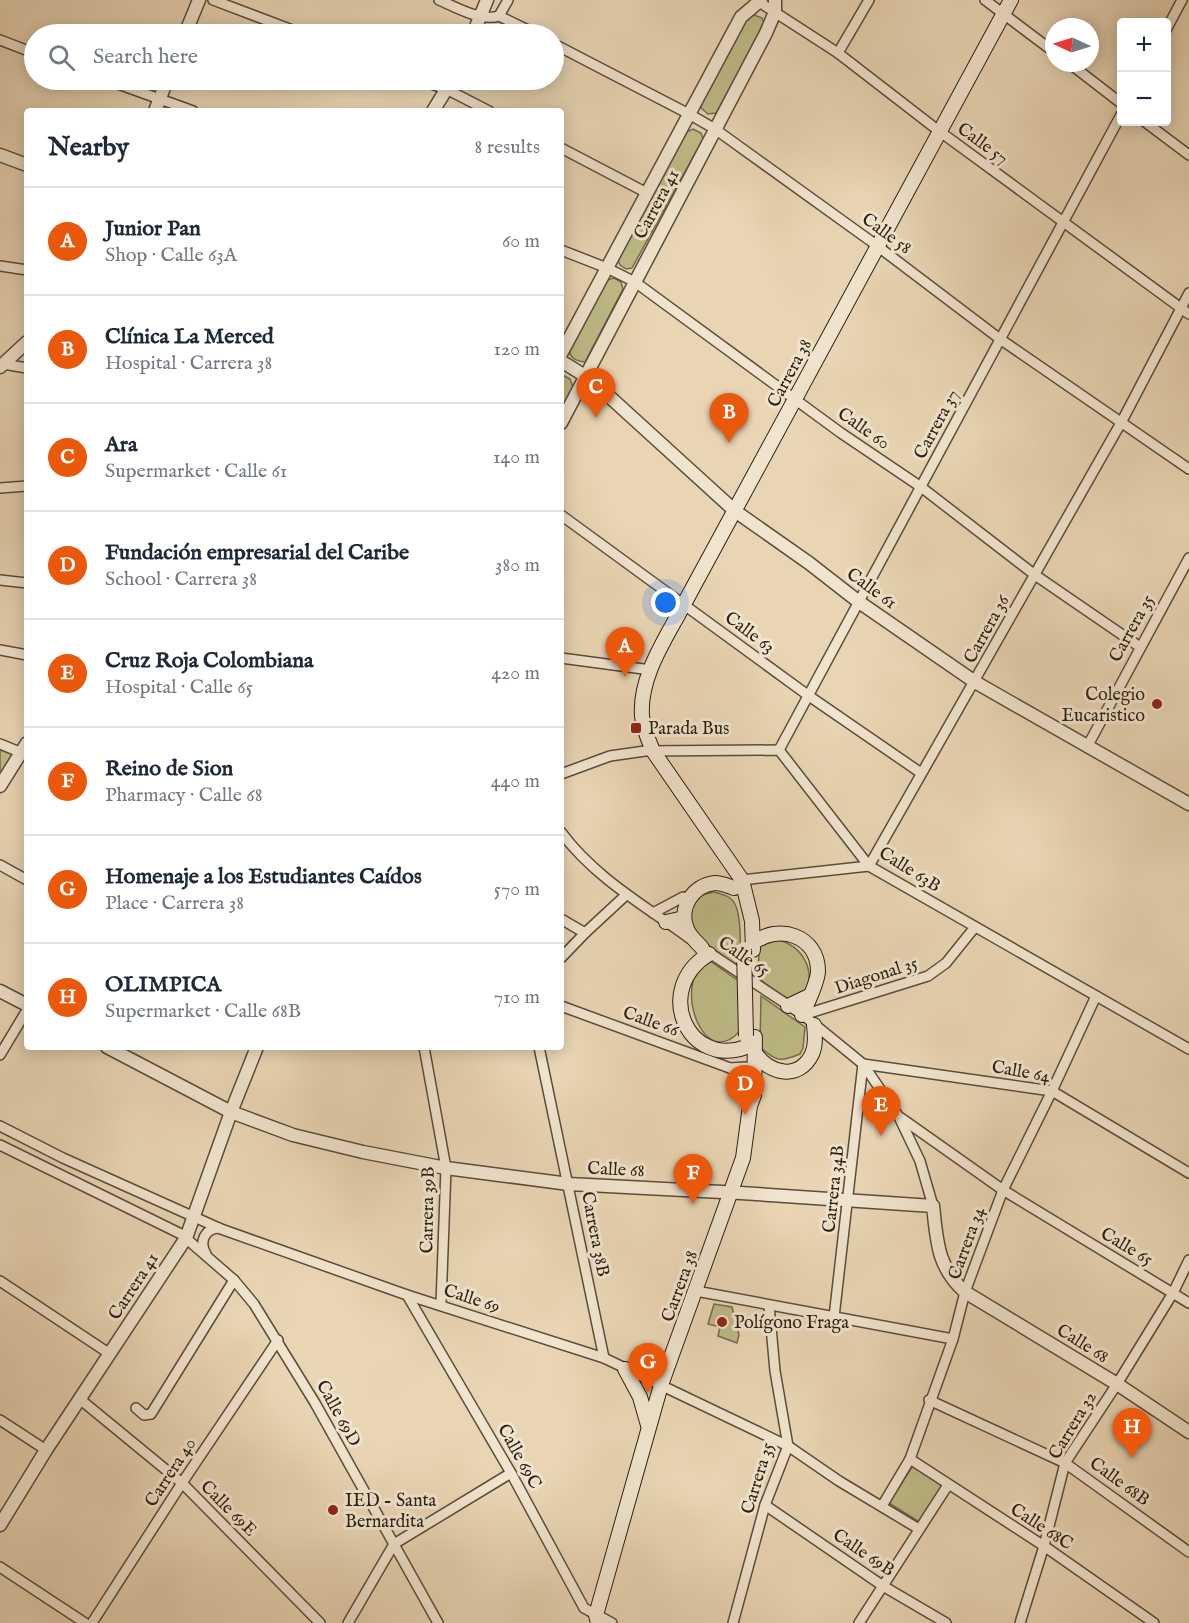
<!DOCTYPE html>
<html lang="en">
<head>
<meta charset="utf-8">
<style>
	body { margin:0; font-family:"IM FELL English",serif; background:#f2f2f3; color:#1f2937 }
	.controls { position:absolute; right:18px; top:18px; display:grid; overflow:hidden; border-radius:6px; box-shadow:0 3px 15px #0003 }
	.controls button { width:54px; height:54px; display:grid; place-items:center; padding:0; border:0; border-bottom:2px solid #e0e1e3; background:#fff; color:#1f2937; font:30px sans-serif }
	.compass { position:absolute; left:1045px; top:18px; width:54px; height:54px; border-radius:50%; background:#fff; box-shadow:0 3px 15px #0003; rotate:274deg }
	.you { position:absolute; left:666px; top:603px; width:21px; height:21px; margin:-15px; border:4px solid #fff; border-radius:50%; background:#1a73e8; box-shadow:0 0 0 9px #1a73e833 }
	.badge { display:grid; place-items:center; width:39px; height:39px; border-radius:50%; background:#ea580c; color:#fff; font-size:20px; font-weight:700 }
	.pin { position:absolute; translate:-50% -50px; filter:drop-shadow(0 2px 3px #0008) }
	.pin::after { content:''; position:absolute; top:32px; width:21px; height:18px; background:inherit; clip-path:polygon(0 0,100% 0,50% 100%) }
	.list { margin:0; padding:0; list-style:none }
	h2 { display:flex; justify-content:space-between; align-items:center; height:78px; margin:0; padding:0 24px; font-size:26px }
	h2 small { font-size:20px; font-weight:400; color:#747a83 }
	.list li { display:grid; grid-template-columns:39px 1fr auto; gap:18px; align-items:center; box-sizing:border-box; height:108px; padding:0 24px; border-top:2px solid #e0e1e3 }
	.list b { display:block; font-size:22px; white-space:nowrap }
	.list p { margin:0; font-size:20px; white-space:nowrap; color:#747a83 }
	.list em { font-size:20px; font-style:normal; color:#747a83 }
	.icon { flex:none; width:33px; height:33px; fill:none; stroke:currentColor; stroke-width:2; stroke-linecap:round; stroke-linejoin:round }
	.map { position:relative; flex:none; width:1189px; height:1623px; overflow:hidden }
	.search { position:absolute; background:#fff; box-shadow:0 3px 15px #0003; left:24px; top:24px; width:540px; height:66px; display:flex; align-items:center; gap:15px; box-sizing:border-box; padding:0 21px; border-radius:33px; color:#747a83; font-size:22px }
	.panel { position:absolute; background:#fff; box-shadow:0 3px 15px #0003; left:24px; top:108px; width:540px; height:942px; border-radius:6px }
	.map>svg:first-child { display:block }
	.green { fill:#bebb87; stroke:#746d4d; stroke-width:1.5 }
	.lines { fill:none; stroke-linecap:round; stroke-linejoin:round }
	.minor-casing { stroke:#5a4c3b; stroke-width:12 }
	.tertiary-casing { stroke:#5a4c3b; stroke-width:15 }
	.secondary-casing { stroke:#2a1f13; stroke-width:16 }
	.minor { stroke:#f1e4ce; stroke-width:9 }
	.tertiary { stroke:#f1e4ce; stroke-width:12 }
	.secondary { stroke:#f1e4ce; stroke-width:14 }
	.secondary-bridge-casing { stroke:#2a1f13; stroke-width:16; stroke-linecap:butt }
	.secondary-bridge { stroke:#f1e4ce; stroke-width:14 }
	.poi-dot { fill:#8f2418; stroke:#f1e4ce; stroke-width:2 }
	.labels { text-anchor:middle; stroke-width:6; stroke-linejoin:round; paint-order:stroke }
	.street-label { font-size:18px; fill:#2a1f13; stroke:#f1e4ce }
	.poi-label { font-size:18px; fill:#2a1f13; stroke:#f1e4ce; text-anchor:start }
</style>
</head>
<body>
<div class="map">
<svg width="1189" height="1623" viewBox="0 0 1189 1623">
	<rect width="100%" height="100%" fill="#e9d5b4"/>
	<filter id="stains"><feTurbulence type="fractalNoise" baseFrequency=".00333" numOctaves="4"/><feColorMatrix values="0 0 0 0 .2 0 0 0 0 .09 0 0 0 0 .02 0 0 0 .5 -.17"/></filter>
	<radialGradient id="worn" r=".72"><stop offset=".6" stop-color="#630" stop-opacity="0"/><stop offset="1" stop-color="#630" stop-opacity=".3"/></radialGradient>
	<g class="green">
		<polygon points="754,15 762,18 765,25 716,113 708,114 701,108 702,101 746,19"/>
		<polygon points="693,129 701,133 703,139 632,268 626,269 620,265 618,260 686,132"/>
		<path d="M 614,278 L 621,282 L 623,289 L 585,362 C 577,361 571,359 569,351 L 607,280 Z"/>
		<polygon points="561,374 570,379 573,387 561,409"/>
		<polygon points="0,749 14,754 0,776"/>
		<path d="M 714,892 C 722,894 731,896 735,904 C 742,918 740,950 740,967 C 723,955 678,932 692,906 C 697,896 704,894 714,892 Z"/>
		<path d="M 776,939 C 803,946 818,971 803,997 L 786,1000 C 778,995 767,989 762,981 C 757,972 758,950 762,942 Z"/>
		<path d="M 710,961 L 740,982 L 739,1032 C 704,1069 678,993 699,970 C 702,966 707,964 710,961 Z"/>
		<path d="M 761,996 L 805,1027 L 803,1048 L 800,1054 C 781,1062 776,1062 760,1047 Z"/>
		<polygon points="714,1304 732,1307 739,1335 737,1343 718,1336 720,1327 708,1324"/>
		<polygon points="914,1464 943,1486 921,1523 889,1503"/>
	</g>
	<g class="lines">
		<defs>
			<g id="minor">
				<polyline points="213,0 303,34"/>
				<path d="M 439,0 C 456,7 481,22 499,16 L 536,34"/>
				<polyline points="756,0 838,53 935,128 1189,314"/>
				<polyline points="985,0 1054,52"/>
				<polyline points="499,16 508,0"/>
				<polyline points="1166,30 1182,0"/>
				<polyline points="0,40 34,53"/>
				<polyline points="554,44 689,114 715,129 872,242 1000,339 1189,469"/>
				<polyline points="838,53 869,0"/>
				<polyline points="1069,63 1122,104"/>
				<polyline points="107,80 193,111"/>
				<polyline points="421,80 448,90 489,111"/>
				<polyline points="1145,122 1189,155"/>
				<polyline points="561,148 647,193"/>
				<polyline points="561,250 607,268 635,282 841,433 921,487 1035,575 1140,647"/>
				<polyline points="0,266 27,270"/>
				<polyline points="3,364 27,368"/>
				<polyline points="0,488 27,486"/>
				<polyline points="561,515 809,696 921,773"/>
				<polyline points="0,580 27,583"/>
				<polyline points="0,650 27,655"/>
				<polyline points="561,658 651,670"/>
				<polyline points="0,744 27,755"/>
				<polyline points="1087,747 1189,558"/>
				<polyline points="779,750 1122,113"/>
				<polyline points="561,774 610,756 645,751 779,750 869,866 1189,1049"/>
				<path d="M 561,832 C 595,878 644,905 689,938"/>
				<polyline points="0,865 27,880"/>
				<polyline points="742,880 869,866 1122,421 1189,293"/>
				<polyline points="653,913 683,897"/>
				<polyline points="561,919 585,933"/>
				<polyline points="705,950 803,1015 863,1064 899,1117 920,1161 933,1206"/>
				<polyline points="561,958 585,933 626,895"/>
				<polyline points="561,1006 730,1068 746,1077"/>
				<polyline points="803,1015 928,976 946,963 975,927"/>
				<polyline points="424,1047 446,1168 441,1304"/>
				<polyline points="539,1047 604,1358"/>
				<polyline points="0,1055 27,1010"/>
				<polyline points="730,1068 746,1067"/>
				<polyline points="901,1118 1003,1190 1189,1303"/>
				<polyline points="0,1126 63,1158 221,1229 407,1295 604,1358 788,1446 839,1481 919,1529"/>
				<polyline points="0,1145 181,1234 234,1280 254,1304 315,1403 438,1623"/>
				<path d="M 206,1254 C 199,1242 204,1229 219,1228"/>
				<polyline points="0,1281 110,1354"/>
				<polyline points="696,1291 953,1339"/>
				<polyline points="407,1295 511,1473 584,1608 612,1623"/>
				<polyline points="834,1317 863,1064 1052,1091 1189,1173"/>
				<polyline points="81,1400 182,1483 320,1623"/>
				<polyline points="929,1400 1065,1463 1189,1552"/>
				<polyline points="136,1408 144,1415 151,1414 234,1280"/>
				<polyline points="0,1420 46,1450"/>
				<polyline points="910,1459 1044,1546 1154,1623"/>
				<polyline points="765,1505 883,1586 946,1623"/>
				<polyline points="882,1506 910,1459 953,1339 965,1292 1003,1190 1052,1091 1096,996"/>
				<polyline points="0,1567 85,1623"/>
				<polyline points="92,1623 182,1483 278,1340"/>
				<polyline points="348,1623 394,1544 511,1473"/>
				<polyline points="733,1623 765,1505 788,1446 775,1371 769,1305"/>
				<polyline points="859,1623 948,1485"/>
				<polyline points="1020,1623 1044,1546 1065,1463 1117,1384 1173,1293 1189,1260"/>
			</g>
			<g id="tertiary">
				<polyline points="185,34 199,0"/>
				<polyline points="473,34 487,0"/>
				<polyline points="155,111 167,80"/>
				<polyline points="433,111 452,80"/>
				<polyline points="0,155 27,165"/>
				<polyline points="561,354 741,17 761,0"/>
				<polyline points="561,361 590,379 735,511 809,563 859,602 975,682 1189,804"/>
				<polyline points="0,367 27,342"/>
				<polyline points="561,423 766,33 775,12 775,0"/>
				<polyline points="0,786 27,743"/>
				<polyline points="0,991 27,1005"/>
				<path d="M 107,1047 L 231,1112 L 293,1135 L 363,1152 L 446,1168 L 569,1184 L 741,1193 L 933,1206 C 937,1241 937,1267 965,1292 L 1117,1384 L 1189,1432"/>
				<polyline points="0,1525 46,1450 186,1238 231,1112 257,1047"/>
			</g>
			<g id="secondary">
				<polyline points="666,922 684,918"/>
				<path d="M 753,943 C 779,923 818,936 818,971 C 818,982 807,1004 802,1015"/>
				<path d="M 702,948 C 697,942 690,937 687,929 C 678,908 693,885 715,883 C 722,883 728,886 734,888"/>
				<path d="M 753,950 L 752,921 L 742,880 L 653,751 C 648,739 643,728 642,716 C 639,676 667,637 684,604 L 1011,0"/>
				<path d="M 709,954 C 652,989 688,1069 746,1047"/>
				<polyline points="788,1006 809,996"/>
				<path d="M 755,1053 C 769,1074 799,1081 812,1054 C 816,1045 815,1035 814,1025"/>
				<polyline points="625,1369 640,1397 648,1425"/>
				<polyline points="598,1623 596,1615 661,1385 743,1158 750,1106 754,1095 755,1037"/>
			</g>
		</defs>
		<use href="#minor" class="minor-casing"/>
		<use href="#tertiary" class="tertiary-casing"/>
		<use href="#secondary" class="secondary-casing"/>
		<use href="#minor" class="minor"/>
		<use href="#tertiary" class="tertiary"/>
		<use href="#secondary" class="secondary"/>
		<defs>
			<polyline id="secondary-bridge" points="744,949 746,1036"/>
		</defs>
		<use href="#secondary-bridge" class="secondary-bridge-casing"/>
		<use href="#secondary-bridge" class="secondary-bridge"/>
	</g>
	<g class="poi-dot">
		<circle cx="1157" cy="704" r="6"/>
		<rect x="630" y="722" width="12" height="12" rx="3"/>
		<circle cx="722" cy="1322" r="6"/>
		<circle cx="333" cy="1510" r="6"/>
	</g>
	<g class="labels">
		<g class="street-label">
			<text transform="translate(983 143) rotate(36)" y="6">Calle 57</text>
			<text transform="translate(656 204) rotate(-62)" y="6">Carrera 41</text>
			<text transform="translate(887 233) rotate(36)" y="6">Calle 58</text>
			<text transform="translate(789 373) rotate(-62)" y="6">Carrera 38</text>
			<text transform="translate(936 424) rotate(-62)" y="6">Carrera 37</text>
			<text transform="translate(864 428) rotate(35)" y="6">Calle 60</text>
			<text transform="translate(872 588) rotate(36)" y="6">Calle 61</text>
			<text transform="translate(1131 628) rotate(-61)" y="6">Carrera 35</text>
			<text transform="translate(986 629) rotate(-61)" y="6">Carrera 36</text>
			<text transform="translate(750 632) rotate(37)" y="6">Calle 63</text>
			<text transform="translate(910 869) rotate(32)" y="6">Calle 63B</text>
			<text transform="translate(744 956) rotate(34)" y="6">Calle 65</text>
			<text transform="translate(876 975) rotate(-18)" y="6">Diagonal 35</text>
			<text transform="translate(651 1021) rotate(20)" y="6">Calle 66</text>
			<text transform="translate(1021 1071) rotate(10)" y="6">Calle 64</text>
			<text transform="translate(616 1169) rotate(3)" y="6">Calle 68</text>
			<text transform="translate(833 1189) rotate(-84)" y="6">Carrera 34B</text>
			<text transform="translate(427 1210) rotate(-89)" y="6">Carrera 39B</text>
			<text transform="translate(596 1234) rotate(79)" y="6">Carrera 38B</text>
			<text transform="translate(966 1243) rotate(-70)" y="6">Carrera 34</text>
			<text transform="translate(1127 1246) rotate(31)" y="6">Calle 65</text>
			<text transform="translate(133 1286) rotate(-57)" y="6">Carrera 41</text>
			<text transform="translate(679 1286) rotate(-70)" y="6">Carrera 38</text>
			<text transform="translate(472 1298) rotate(18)" y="6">Calle 69</text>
			<text transform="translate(1083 1343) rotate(32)" y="6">Calle 68</text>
			<text transform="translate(339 1413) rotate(61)" y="6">Calle 69D</text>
			<text transform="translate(1072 1425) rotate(-59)" y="6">Carrera 32</text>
			<text transform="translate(520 1456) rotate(61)" y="6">Calle 69C</text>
			<text transform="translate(170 1472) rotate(-57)" y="6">Carrera 40</text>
			<text transform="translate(757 1478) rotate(-73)" y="6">Carrera 35</text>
			<text transform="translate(1120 1481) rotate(36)" y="6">Calle 68B</text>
			<text transform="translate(229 1508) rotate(45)" y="6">Calle 69E</text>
			<text transform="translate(1042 1526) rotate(33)" y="6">Calle 68C</text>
			<text transform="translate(864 1552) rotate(34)" y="6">Calle 69B</text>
		</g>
		<g class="poi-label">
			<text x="1145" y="700" text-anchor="end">Colegio<tspan x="1145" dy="21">Eucaristico</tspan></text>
			<text x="648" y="734">Parada Bus</text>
			<text x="734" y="1328">Polígono Fraga</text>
			<text x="345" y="1506">IED - Santa<tspan x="345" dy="21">Bernardita</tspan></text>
		</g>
	</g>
	<rect width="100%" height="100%" filter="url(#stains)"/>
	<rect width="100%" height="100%" fill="url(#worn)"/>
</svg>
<div class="controls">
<button>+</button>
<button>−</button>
</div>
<svg class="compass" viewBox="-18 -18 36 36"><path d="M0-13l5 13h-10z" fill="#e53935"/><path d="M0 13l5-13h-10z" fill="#747a83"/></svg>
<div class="you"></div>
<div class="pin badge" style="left:625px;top:677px">A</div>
<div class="pin badge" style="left:729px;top:443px">B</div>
<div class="pin badge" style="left:596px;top:418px">C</div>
<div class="pin badge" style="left:745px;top:1115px">D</div>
<div class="pin badge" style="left:881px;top:1136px">E</div>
<div class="pin badge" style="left:693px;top:1204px">F</div>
<div class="pin badge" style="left:648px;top:1393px">G</div>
<div class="pin badge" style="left:1132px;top:1458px">H</div>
<div class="search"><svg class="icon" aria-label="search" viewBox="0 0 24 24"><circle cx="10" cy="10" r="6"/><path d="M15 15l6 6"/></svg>Search here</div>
<section class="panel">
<h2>Nearby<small>8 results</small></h2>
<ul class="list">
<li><span class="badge">A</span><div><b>Junior Pan</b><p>Shop · Calle 63A</p></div><em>60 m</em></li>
<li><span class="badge">B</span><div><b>Clínica La Merced</b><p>Hospital · Carrera 38</p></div><em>120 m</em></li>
<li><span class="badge">C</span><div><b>Ara</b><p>Supermarket · Calle 61</p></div><em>140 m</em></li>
<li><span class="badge">D</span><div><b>Fundación empresarial del Caribe</b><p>School · Carrera 38</p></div><em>380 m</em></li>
<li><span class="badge">E</span><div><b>Cruz Roja Colombiana</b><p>Hospital · Calle 65</p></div><em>420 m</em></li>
<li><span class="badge">F</span><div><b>Reino de Sion</b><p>Pharmacy · Calle 68</p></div><em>440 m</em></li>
<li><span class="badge">G</span><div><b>Homenaje a los Estudiantes Caídos</b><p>Place · Carrera 38</p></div><em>570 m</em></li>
<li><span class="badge">H</span><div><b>OLIMPICA</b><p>Supermarket · Calle 68B</p></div><em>710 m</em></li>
</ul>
</section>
</div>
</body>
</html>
